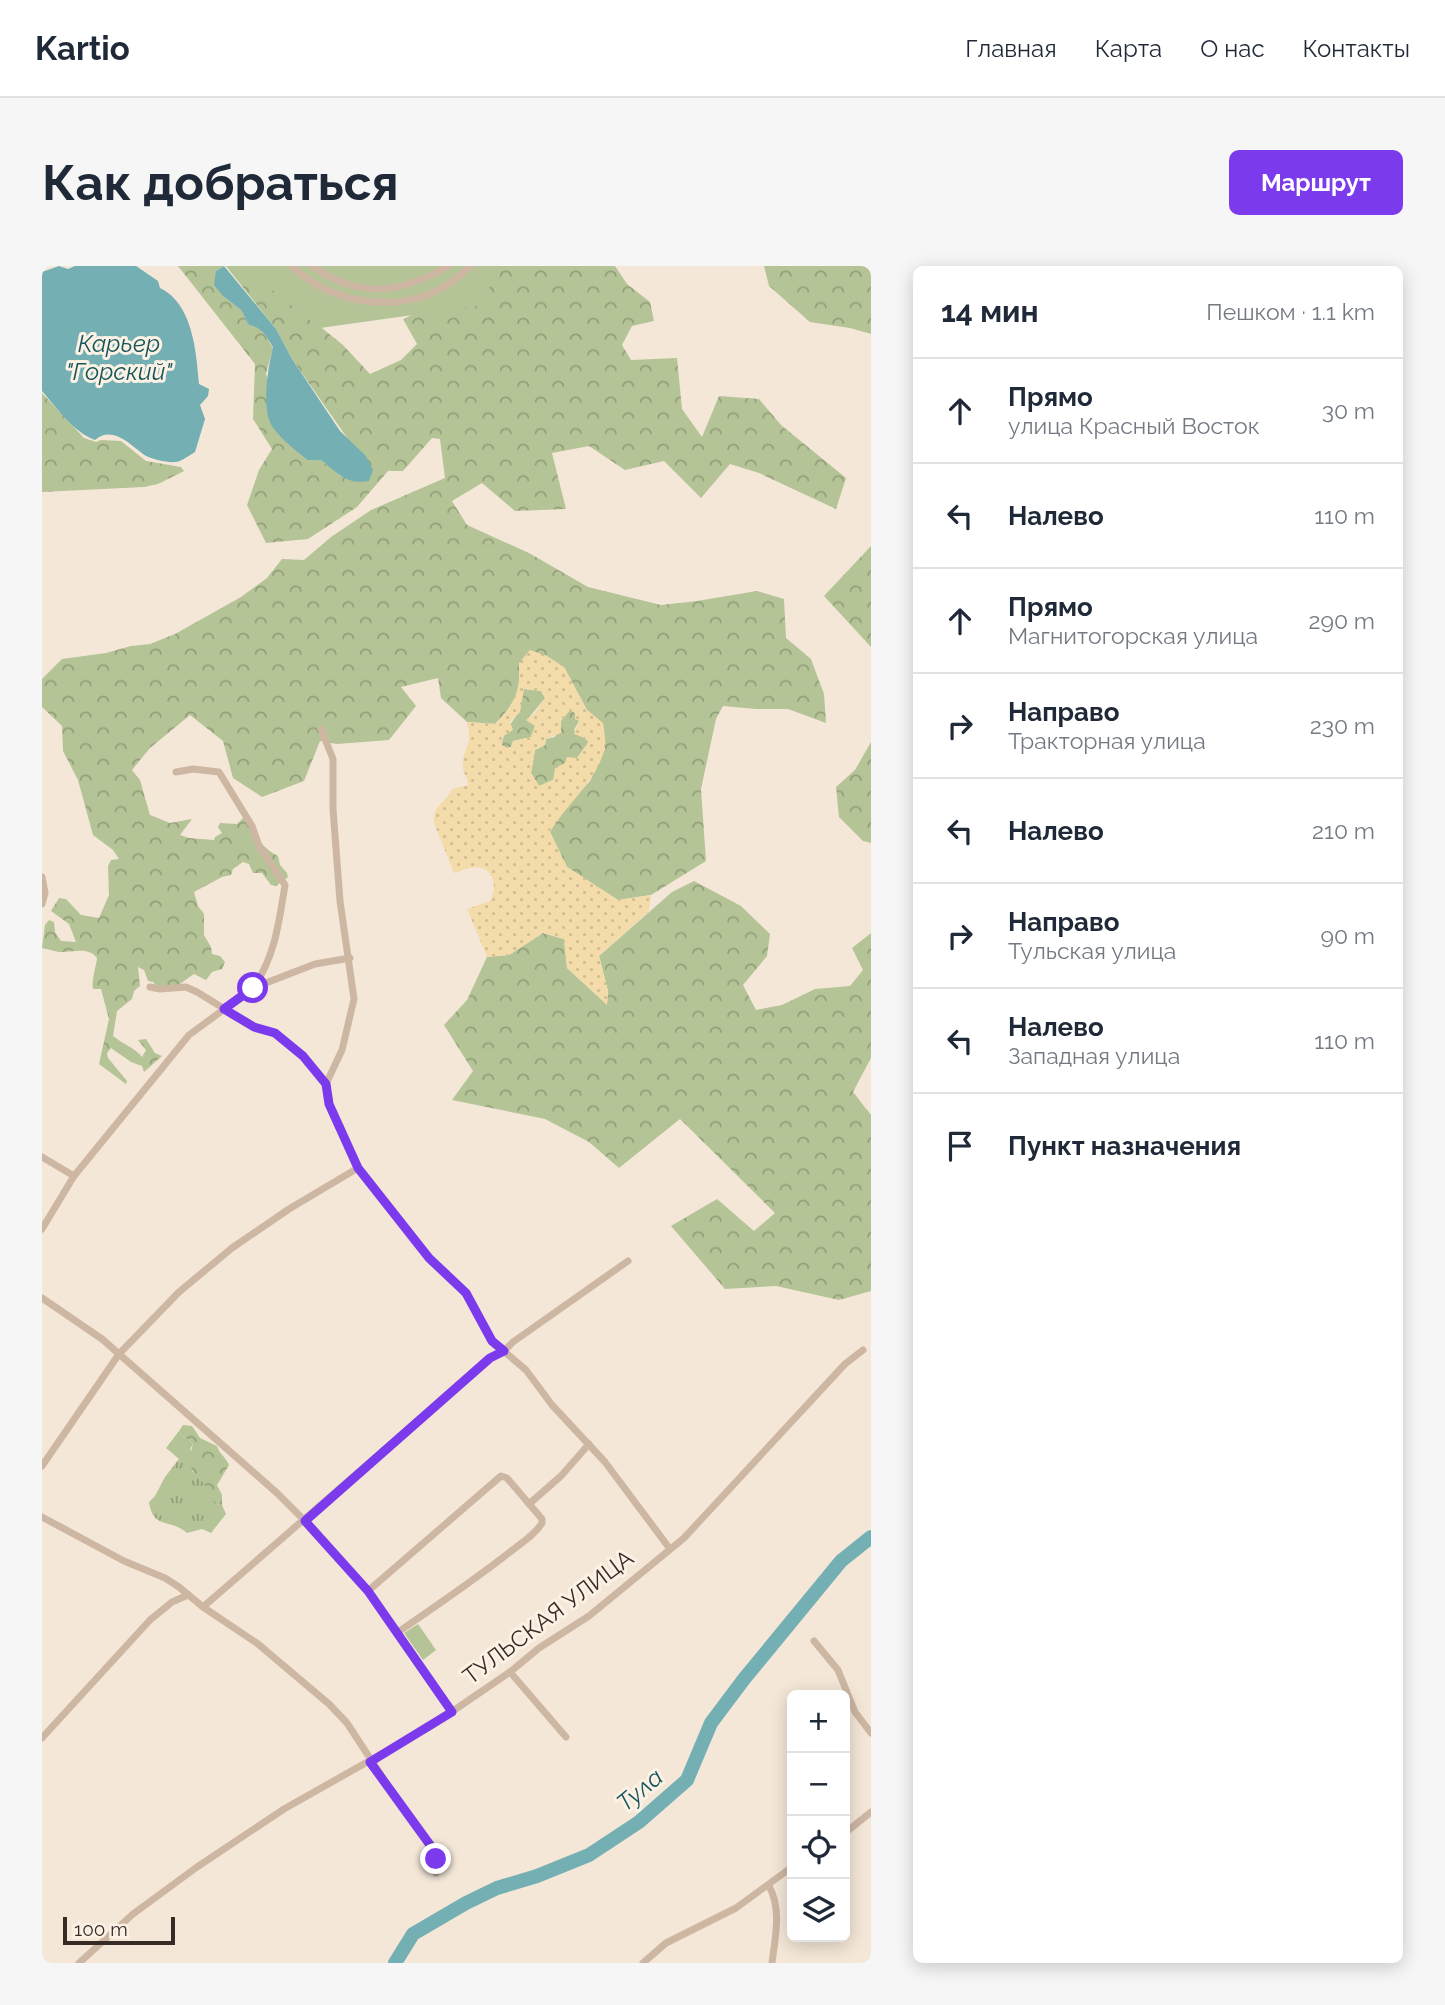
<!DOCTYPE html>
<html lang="ru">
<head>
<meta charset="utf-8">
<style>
	body { margin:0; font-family:Raleway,sans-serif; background:#f6f6f7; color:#1f2937 }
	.controls { position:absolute; right:21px; bottom:21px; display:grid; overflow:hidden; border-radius:10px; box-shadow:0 4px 18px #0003 }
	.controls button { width:63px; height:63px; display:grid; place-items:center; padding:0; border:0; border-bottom:2px solid #e0e1e3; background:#fff; color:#1f2937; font:35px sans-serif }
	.scale { position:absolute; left:21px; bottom:18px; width:112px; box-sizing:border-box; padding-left:7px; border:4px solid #372b26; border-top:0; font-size:19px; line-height:24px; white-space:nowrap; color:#372b26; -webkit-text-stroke:5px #fbf1e4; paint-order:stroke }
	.stop { position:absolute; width:21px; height:21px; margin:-16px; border:5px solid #7c3aed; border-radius:50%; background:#fff }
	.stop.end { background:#7c3aed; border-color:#fff; box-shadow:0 2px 7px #0008 }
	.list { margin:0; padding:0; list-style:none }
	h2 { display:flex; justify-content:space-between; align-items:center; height:91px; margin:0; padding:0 28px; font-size:30px }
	h2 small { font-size:23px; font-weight:400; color:#747a83 }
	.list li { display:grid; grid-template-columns:46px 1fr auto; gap:21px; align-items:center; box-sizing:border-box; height:105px; padding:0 28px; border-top:2px solid #e0e1e3 }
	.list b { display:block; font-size:26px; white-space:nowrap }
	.list p { margin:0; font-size:23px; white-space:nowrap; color:#747a83 }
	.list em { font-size:23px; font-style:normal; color:#747a83 }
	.icon { flex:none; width:38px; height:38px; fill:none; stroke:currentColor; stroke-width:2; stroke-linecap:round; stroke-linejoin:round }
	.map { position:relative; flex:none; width:829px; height:1697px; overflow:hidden; border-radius:10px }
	header { display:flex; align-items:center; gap:42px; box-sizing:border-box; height:98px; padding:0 35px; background:#fff; border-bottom:2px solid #e0e1e3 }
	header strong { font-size:33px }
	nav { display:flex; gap:38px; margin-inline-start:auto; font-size:24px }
	.intro { display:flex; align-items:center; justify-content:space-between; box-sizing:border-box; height:168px; padding:0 42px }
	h1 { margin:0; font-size:49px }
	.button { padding:18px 32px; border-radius:10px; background:#7c3aed; color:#fff; font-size:24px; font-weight:700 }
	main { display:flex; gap:42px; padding:0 42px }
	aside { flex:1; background:#fff; border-radius:10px; box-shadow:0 4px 18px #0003 }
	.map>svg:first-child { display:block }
	.grass { fill:url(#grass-tufts) }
	.forest { fill:url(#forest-crowns) }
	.sand { fill:url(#sand-dots); fill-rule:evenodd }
	.garden { fill:#b4c496 }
	.water { fill:#74afb3 }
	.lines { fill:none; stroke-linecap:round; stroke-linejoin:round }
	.river { stroke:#74afb3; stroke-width:14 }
	.minor { stroke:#cdb7a3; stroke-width:7 }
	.route { stroke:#7c3aed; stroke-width:9 }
	.labels { text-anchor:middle; stroke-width:6; stroke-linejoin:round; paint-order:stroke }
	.street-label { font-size:23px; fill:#372b26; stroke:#fbf1e4 }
	.water-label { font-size:24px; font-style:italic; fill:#17565c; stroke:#fbf1e4 }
</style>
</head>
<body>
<header>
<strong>Kartio</strong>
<nav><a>Главная</a><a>Карта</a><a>О нас</a><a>Контакты</a></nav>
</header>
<div class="intro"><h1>Как добраться</h1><a class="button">Маршрут</a></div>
<main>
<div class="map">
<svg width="829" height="1697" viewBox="0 0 829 1697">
	<defs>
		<pattern id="grass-tufts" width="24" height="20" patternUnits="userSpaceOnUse" patternTransform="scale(1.75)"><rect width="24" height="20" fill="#b4c496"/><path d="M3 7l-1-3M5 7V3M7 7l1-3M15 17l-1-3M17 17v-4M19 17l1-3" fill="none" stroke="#939f7a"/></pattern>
		<pattern id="forest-crowns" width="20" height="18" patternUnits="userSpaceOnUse" patternTransform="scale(1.75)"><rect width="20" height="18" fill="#b4c496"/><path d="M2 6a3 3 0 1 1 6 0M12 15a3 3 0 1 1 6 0" fill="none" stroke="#939f7a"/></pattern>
		<pattern id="sand-dots" width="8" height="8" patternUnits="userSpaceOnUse" patternTransform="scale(1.75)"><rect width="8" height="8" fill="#f3dcaa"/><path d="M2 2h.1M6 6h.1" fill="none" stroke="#d1bd92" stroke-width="1.8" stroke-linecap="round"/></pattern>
	</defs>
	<rect width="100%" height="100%" fill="#f4e7d8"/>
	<path class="grass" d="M 137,1165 L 139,1169 L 151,1177 L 148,1184 L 157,1189 L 157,1197 L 150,1205 L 170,1221 L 175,1238 L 180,1239 L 184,1248 L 169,1267 L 160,1263 L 145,1267 C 128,1252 111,1264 107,1236 L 113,1230 L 123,1211 L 137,1193 L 124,1182 Z"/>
	<g class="forest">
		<path d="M 136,0 L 182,0 L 174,5 L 181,30 L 199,44 L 207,59 C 220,62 224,70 231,82 L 224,108 L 257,187 L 265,194 L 279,194 L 299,210 L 308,176 L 250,93 L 234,63 L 184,0 L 203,0 L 301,79 L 328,108 L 359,94 L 375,78 L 361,53 L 421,26 L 455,0 L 573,0 L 585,18 L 608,36 L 612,55 L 590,60 L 580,79 L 589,94 L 635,92 L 640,143 L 660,171 L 677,130 L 717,133 L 739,159 L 804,212 L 794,243 L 717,207 L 688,198 L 659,232 L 622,195 L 583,204 L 547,180 L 510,187 L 524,243 L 473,245 L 440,217 L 410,235 L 425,259 L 487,287 L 546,321 L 619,339 L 655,335 L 715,325 L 742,333 L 744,372 L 769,393 L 782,428 L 784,457 L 746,443 L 714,443 L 681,440 L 674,453 L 659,523 L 664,595 L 609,629 L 576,634 L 525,601 L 508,566 L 525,540 L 548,515 L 563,483 L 561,458 L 545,444 L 522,401 L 477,397 C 479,426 473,437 453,458 L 425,456 L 399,432 L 396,412 L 359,421 L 374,440 L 347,474 L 295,478 L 278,475 L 262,515 L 220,531 L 191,512 L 181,475 L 148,449 L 108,482 L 90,504 L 98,514 L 108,549 L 128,557 L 150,553 L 138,569 L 147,572 L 172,574 L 173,571 L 180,567 L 176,561 L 178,557 L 195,558 L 202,551 C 211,566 220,583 236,590 L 238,599 L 245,607 L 246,611 L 234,620 L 229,619 L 220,607 L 211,607 L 207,598 L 201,596 L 191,603 L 189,609 L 180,611 L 152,626 L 156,640 L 162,648 L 162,669 L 169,681 L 170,688 L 178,690 L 183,696 L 180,703 L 170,706 L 164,714 L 152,708 L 135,720 L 115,720 L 111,716 L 106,715 L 102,704 L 96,701 L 98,720 L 92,725 L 90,733 L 75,745 L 71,770 C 81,778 93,782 100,791 L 104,784 L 96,774 L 104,773 L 113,787 L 120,790 L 102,806 L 100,800 L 89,796 L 69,782 L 65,787 L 66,792 L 85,815 L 84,818 L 57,798 L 67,753 L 59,723 L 51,723 C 49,716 54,701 55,692 C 45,680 31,687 17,686 C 11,685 6,683 0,682 L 3,659 L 7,654 L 12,656 L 13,666 L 19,675 L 34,676 L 27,658 L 9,645 L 17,632 L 24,633 L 39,649 L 57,652 L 67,629 L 66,600 L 69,594 L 77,593 L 71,584 L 51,569 L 36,514 L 21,485 L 20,460 L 0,441 L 0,413 L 20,393 L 64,387 L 89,380 L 108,378 L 133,368 L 199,331 L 225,312 L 240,293 L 262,294 L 289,271 L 329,244 L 403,212 L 398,173 L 390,172 L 361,205 L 346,205 L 315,241 L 266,273 L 224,277 L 205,239 L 217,204 L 230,183 L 211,153 L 213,98 Z"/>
		<polygon points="722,0 829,0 829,68 808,62 768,56 727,20"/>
		<polygon points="0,127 42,172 54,176 59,174 79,175 104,195 139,201 142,205 116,218 102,221 0,226"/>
		<polygon points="829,280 829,381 782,330"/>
		<path d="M 482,423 L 499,425 L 503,432 L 485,454 L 493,460 L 489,471 L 471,475 L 469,481 L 465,482 L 460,480 C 460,467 468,460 474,450 C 479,441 479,431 482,423 Z"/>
		<polygon points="528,444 533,447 537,455 532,464 546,475 546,477 535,492 523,497 511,514 497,520 489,507 493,484 503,479 504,473 513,471 519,455"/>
		<polygon points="829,476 829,577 821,575 797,551 794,521 813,504"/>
		<polygon points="652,615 699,640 728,668 725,690 701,719 714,744 740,739 773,723 808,720 821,704 810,682 829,667 829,792 811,826 829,849 829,1025 797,1034 734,1020 683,1023 629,960 675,933 712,965 733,947 638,853 577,902 547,876 503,853 410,834 431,805 402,759 425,734 445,691 467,689 501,667 522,673 525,702 565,738 566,725 557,690 630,626"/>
		<path d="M 141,1159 L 150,1160 L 158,1172 L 175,1180 C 177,1188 184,1191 187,1199 L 175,1219 L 180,1229 L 180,1239 L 175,1238 L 171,1234 L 169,1221 L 162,1219 C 159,1211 151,1208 149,1201 L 157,1197 L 157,1189 L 149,1186 L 151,1177 L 139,1169 L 137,1165 Z"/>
	</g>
	<path class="sand" d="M 488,384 L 505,390 L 522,401 L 545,444 L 561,457 C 562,466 565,477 562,485 C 554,515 524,539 508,566 L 525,601 L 576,634 L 609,629 L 607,645 L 557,690 L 566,725 L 565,739 L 525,702 L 522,673 L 501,667 L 467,689 L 445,691 L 425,643 L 448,635 C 457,619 450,597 428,602 C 422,603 417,606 412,607 L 392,557 C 390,539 404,537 410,523 L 426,519 C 426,510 422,510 421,502 C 419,492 425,483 427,474 C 428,468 426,462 425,456 L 453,458 C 473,438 479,426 477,397 ZM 482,423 L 499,425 L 503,432 L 493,447 L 484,454 L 493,460 L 489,471 L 471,475 L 469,481 L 465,482 L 460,479 L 460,471 L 471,464 L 468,456 L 478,446 ZM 528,444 L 533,447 L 533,453 L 537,455 L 532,468 L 545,473 L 546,477 L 535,492 L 525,491 L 523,497 L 513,502 L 511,514 L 497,520 L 489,507 L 493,484 L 503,479 L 504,473 L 519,467 L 519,455 Z"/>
	<g class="garden">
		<polygon points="200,0 462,0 435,40 278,62"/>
		<polygon points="376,1358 394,1384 381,1394 362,1367"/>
	</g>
	<g class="water">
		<path d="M 17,0 L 26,3 L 33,0 L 94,0 L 116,15 L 118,22 C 151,38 154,85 157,118 L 167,123 L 166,130 L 158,139 L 163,153 L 153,186 C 148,189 140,195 134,196 C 125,197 108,193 101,188 C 88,178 70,159 53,174 C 31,166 15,142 0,125 L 0,6 Z"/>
		<path d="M 182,0 L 234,63 L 250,93 L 298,165 L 324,190 L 331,204 L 327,215 C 305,219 295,207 279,194 L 265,194 C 254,184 241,175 232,163 C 218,146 226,102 231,81 C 224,70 220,62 207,59 L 199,44 L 181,30 L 172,19 L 174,5 Z"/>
	</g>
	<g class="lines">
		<polyline class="river" points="353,1697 371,1668 424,1637 455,1622 495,1610 547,1589 597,1556 645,1514 669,1457 702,1413 799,1295 829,1271"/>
		<g class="minor">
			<path d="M 250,0 C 285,34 342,46 388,28 C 404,21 416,11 429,0"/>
			<path d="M 270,0 C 317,33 359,28 406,0"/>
			<polyline points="279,463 291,493 291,543 298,635 312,733 300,784 284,818 287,838 316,902 387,992 424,1027 450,1075 484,1104 510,1139 563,1196 628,1283"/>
			<path d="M 134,506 L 151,503 L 177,506 L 210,560 L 217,580 L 243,619 C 237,656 233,691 211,722"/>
			<polyline points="0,611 3,627 0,638"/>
			<polyline points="108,721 118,723 144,721 155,726 212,761 233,767 262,790 284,818"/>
			<polyline points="0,891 32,910"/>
			<polyline points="0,963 32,910 147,769 211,722 273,698 308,692"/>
			<polyline points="0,1032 60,1073 235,1227 263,1255 326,1325 410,1446"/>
			<polyline points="0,1200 77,1088 137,1026 190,982 247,943 316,902"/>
			<polyline points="487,1238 519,1210 547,1178"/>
			<polyline points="0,1251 82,1295 123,1312 137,1321 161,1341 216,1378 287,1438 305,1457 365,1549 391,1582 395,1593 394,1607"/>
			<path d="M 326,1325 L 459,1210 L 465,1212 L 500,1253 L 500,1257 C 493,1269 479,1277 468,1286 C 431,1315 394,1340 356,1366"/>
			<polyline points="161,1341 448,1092 462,1085 471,1076 586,995"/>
			<polyline points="772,1375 796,1404 813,1446 829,1467"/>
			<polyline points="468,1406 524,1471"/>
			<polyline points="0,1472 108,1354 130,1336 146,1329"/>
			<polyline points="803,1567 829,1546"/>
			<path d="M 727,1620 C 740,1643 733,1672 730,1697"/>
			<polyline points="37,1697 91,1648 155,1601 242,1543 389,1460 468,1406 497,1382 547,1350 642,1272 803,1098 821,1084"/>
			<polyline points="601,1697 624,1677 694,1642 750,1601"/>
		</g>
	</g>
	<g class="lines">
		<polyline class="route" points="211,722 182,743 212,761 233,767 261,790 284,818 287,838 316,902 387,992 424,1027 450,1075 462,1085 448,1092 263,1255 326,1325 410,1446 328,1496 391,1583 394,1593"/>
	</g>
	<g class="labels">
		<g class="street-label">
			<text transform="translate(506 1351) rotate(-37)" y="8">ТУЛЬСКАЯ УЛИЦА</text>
		</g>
		<g class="water-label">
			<text x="77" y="86">Карьер<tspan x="77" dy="28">"Горский"</tspan></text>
			<text transform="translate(598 1524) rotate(-40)" y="8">Тула</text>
		</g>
	</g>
</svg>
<div class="controls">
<button>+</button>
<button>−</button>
<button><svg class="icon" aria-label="locate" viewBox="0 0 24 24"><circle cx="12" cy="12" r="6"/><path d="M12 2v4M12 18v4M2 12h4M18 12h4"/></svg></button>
<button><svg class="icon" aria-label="layers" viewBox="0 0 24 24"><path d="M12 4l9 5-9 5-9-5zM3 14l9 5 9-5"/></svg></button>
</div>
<div class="scale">100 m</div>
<div class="stop" style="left:211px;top:722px"></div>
<div class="stop end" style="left:394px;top:1593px"></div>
</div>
<aside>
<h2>14 мин<small>Пешком · 1.1 km</small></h2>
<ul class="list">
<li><svg class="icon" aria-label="ahead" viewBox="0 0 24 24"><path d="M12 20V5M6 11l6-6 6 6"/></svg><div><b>Прямо</b><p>улица Красный Восток</p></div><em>30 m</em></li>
<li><svg class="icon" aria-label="left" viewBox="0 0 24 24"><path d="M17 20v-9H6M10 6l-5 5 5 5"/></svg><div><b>Налево</b></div><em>110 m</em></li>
<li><svg class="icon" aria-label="ahead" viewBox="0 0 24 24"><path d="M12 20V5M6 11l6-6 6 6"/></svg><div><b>Прямо</b><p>Магнитогорская улица</p></div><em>290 m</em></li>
<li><svg class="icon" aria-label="right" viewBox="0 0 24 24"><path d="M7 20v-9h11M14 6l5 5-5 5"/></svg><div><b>Направо</b><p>Тракторная улица</p></div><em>230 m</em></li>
<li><svg class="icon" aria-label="left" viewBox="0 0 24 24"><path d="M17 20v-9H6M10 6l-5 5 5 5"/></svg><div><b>Налево</b></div><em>210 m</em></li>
<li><svg class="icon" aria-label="right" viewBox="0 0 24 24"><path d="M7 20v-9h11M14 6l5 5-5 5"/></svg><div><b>Направо</b><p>Тульская улица</p></div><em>90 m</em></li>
<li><svg class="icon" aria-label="left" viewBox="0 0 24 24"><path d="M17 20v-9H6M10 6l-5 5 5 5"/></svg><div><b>Налево</b><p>Западная улица</p></div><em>110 m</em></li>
<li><svg class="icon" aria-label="arrive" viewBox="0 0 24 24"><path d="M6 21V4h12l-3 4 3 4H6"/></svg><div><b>Пункт назначения</b></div></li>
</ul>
</aside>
</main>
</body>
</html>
